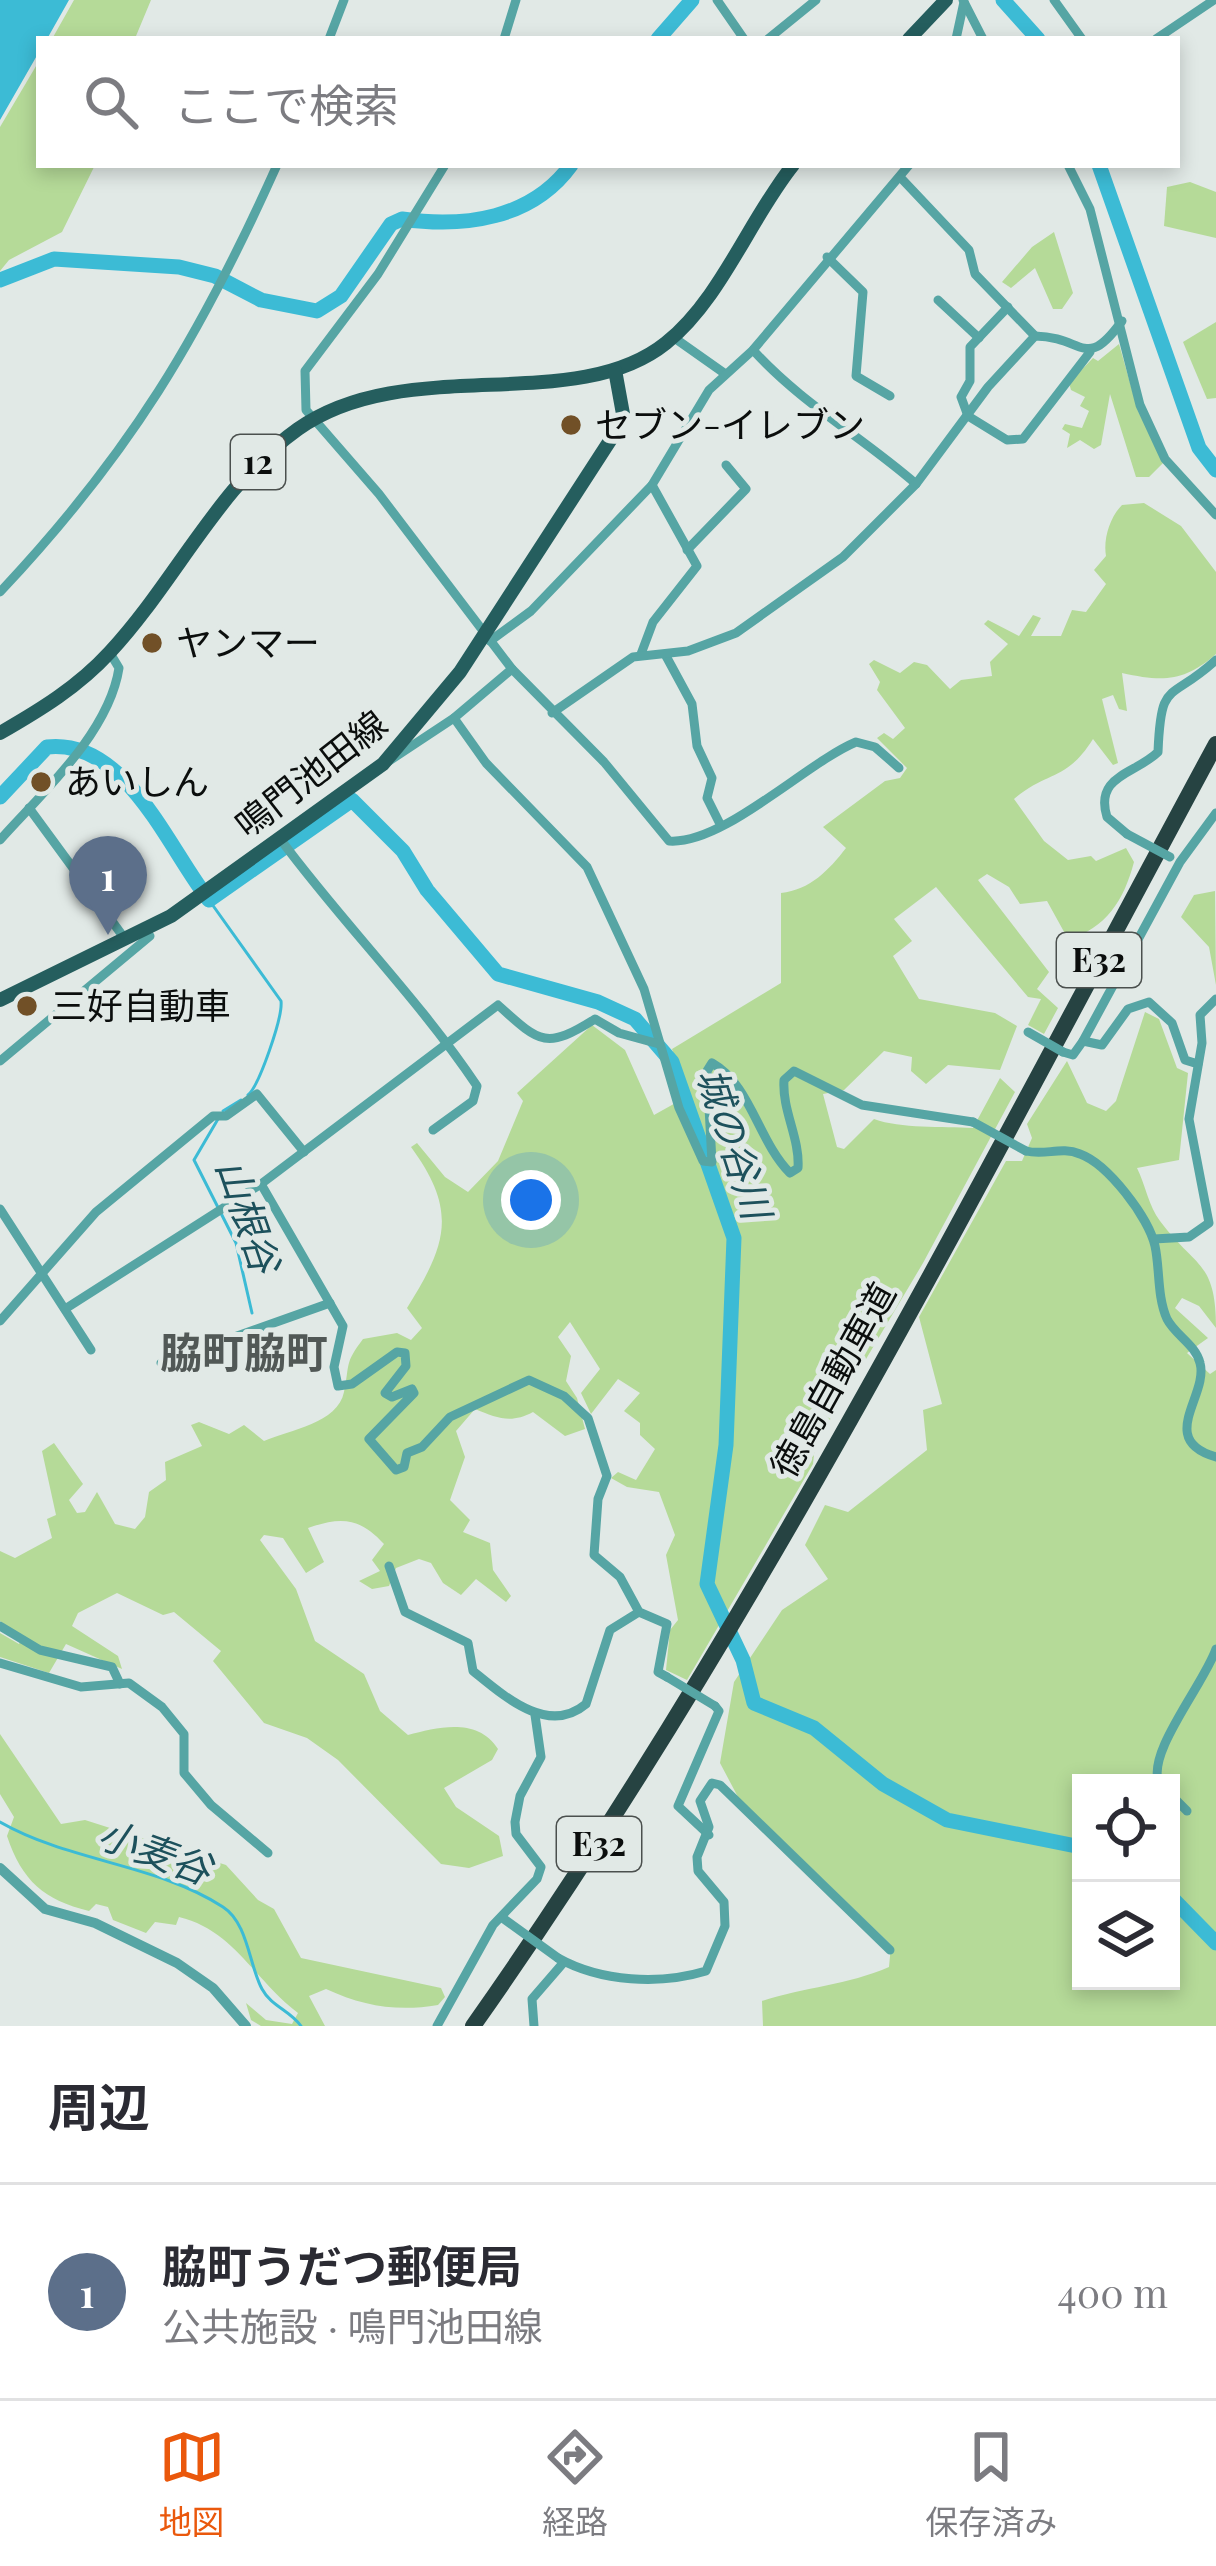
<!DOCTYPE html>
<html lang="ja">
<head>
<meta charset="utf-8">
<style>
	body { margin:0; font-family:"Playfair Display","Noto Sans JP",serif; background:#f2f2f3; color:#2b2b33 }
	.controls { position:absolute; right:36px; bottom:36px; display:grid; overflow:hidden; border-radius:0px; box-shadow:0 6px 18px #0003 }
	.controls button { width:108px; height:108px; display:grid; place-items:center; padding:0; border:0; border-bottom:3px solid #e1e1e2; background:#fff; color:#2b2b33; font:60px sans-serif }
	.you { position:absolute; left:531px; top:1200px; width:42px; height:42px; margin:-30px; border:9px solid #fff; border-radius:50%; background:#1a73e8; box-shadow:0 0 0 18px #1a73e833 }
	.badge { display:grid; place-items:center; width:78px; height:78px; border-radius:50%; background:#ea580c; color:#fff; font-size:39px; font-weight:700 }
	.pin { position:absolute; translate:-50% -99px; filter:drop-shadow(0 3px 6px #0008) }
	.pin::after { content:''; position:absolute; top:63px; width:42px; height:36px; background:inherit; clip-path:polygon(0 0,100% 0,50% 100%) }
	.list { margin:0; padding:0; list-style:none }
	h2 { display:flex; justify-content:space-between; align-items:center; height:156px; margin:0; padding:0 48px; font-size:51px }
	h2 small { font-size:39px; font-weight:400; color:#7c7c81 }
	.list li { display:grid; grid-template-columns:78px 1fr auto; gap:36px; align-items:center; box-sizing:border-box; height:216px; padding:0 48px; border-top:3px solid #e1e1e2 }
	.list b { display:block; font-size:45px; white-space:nowrap }
	.list p { margin:0; font-size:39px; white-space:nowrap; color:#7c7c81 }
	.list em { font-size:39px; font-style:normal; color:#7c7c81 }
	.icon { flex:none; width:66px; height:66px; fill:none; stroke:currentColor; stroke-width:2; stroke-linecap:round; stroke-linejoin:round }
	.map { position:relative; flex:none; width:1216px; height:2026px; overflow:hidden }
	.search { position:absolute; background:#fff; box-shadow:0 6px 18px #0003; left:36px; right:36px; top:36px; height:132px; display:flex; align-items:center; gap:30px; box-sizing:border-box; padding:0 42px; border-radius:0px; color:#7c7c81; font-size:45px }
	.sheet { height:372px; background:#fff }
	nav { display:flex; justify-content:space-around; align-items:center; box-sizing:border-box; height:168px; border-top:3px solid #e1e1e2; background:#fff; font-size:33px; color:#7c7c81 }
	nav a { display:grid; justify-items:center; gap:6px }
	nav .on { color:#ea580c }
	.map>svg:first-child { display:block }
	.green { fill:#b5da98; fill-rule:evenodd }
	.water { fill:#3cbbd5 }
	.lines { fill:none; stroke-linecap:round; stroke-linejoin:round }
	.stream { stroke:#3cbbd5; stroke-width:3 }
	.river { stroke:#3cbbd5; stroke-width:15 }
	.minor { stroke:#56a5a4; stroke-width:9 }
	.tertiary { stroke:#56a5a4; stroke-width:10 }
	.primary { stroke:#255e5e; stroke-width:14 }
	.motorway { stroke:#264342; stroke-width:16 }
	.minor-bridge { stroke:#56a5a4; stroke-width:9 }
	.poi-dot { fill:#715027; stroke:#e1e9e6; stroke-width:4.5 }
	.labels { text-anchor:middle; stroke-width:10; stroke-linejoin:round; paint-order:stroke }
	.shield { fill:#e1e9e6; stroke:#4b504e; stroke-width:3 }
	.shield-label { font-size:33px; font-weight:bold; fill:#0b0e0d }
	.poi-label { font-size:36px; fill:#0b0e0d; stroke:#e1e9e6; text-anchor:start }
	.street-label { font-size:36px; fill:#0b0e0d; stroke:#e1e9e6 }
	.water-label { font-size:39px; font-style:italic; fill:#1d515c; stroke:#e1e9e6 }
	.quarter-label { font-size:42px; font-weight:bold; fill:#515856; stroke:#e1e9e6 }
</style>
</head>
<body>
<div class="map">
<svg width="1216" height="2026" viewBox="0 0 1216 2026">
	<rect width="100%" height="100%" fill="#e1e9e6"/>
	<g class="green">
		<polygon points="74,0 151,0 136,36 139,39 52,39"/>
		<polygon points="39,61 39,165 95,165 62,232 9,260 0,271 0,127"/>
		<polygon points="1190,182 1216,192 1216,238 1164,226 1167,187"/>
		<polygon points="1054,232 1073,293 1062,309 1053,309 1035,268 1011,288 1002,282 1032,247"/>
		<polygon points="1216,322 1216,398 1207,399 1183,342"/>
		<polygon points="1119,344 1138,411 1164,462 1149,477 1136,477 1110,394 1101,445 1094,449 1080,440 1067,448 1070,434 1062,429 1065,424 1082,428 1089,411 1080,406 1085,397 1071,390 1069,383 1093,358 1098,361"/>
		<path d="M 1144,503 L 1181,526 L 1216,572 L 1216,654 C 1184,682 1163,682 1122,673 L 1127,711 L 1119,709 L 1113,695 L 1102,699 L 1118,763 L 1113,765 L 1093,739 C 1066,782 1048,770 1014,799 L 1044,841 L 1068,860 L 1091,856 L 1096,861 L 1126,848 L 1134,862 C 1124,900 1106,929 1068,939 L 1047,901 L 1020,904 L 1009,887 L 987,874 L 978,880 L 1049,972 L 1037,989 L 1058,1008 L 1044,1034 L 1028,1025 L 1041,999 L 1028,997 L 936,887 L 894,919 L 912,941 L 893,956 L 919,999 L 995,1013 L 1017,1026 L 1000,1070 L 948,1065 L 926,1084 L 911,1071 L 912,1057 L 884,1051 L 844,1090 L 823,1094 L 837,1147 L 844,1149 L 874,1119 C 901,1129 942,1126 973,1128 L 1000,1078 L 1015,1092 L 923,1263 L 815,1445 L 813,1464 L 687,1680 L 666,1670 L 670,1630 L 678,1620 L 666,1555 L 675,1535 L 659,1492 L 627,1487 L 611,1478 L 618,1472 L 636,1480 L 655,1449 L 640,1435 L 640,1423 L 624,1411 L 640,1393 L 618,1379 L 591,1414 L 581,1393 L 600,1369 L 570,1322 L 558,1337 L 571,1356 L 566,1381 L 577,1398 L 585,1429 L 565,1436 L 533,1412 C 511,1424 497,1418 475,1409 L 456,1431 L 465,1457 L 450,1500 L 470,1520 L 463,1532 L 490,1543 L 493,1570 L 511,1596 L 506,1602 L 476,1579 L 461,1595 L 443,1583 L 431,1563 L 419,1559 L 396,1568 L 389,1586 L 372,1589 L 359,1581 L 380,1571 L 372,1560 L 384,1544 C 360,1518 342,1516 308,1528 L 324,1562 L 306,1573 L 283,1538 L 264,1535 L 260,1540 L 296,1589 L 315,1641 L 364,1674 L 380,1711 L 408,1735 C 438,1727 478,1717 498,1749 L 492,1760 L 444,1788 L 456,1807 L 499,1836 L 503,1856 L 469,1868 L 441,1864 L 338,1760 L 307,1738 L 264,1723 L 213,1661 L 221,1651 L 174,1612 L 163,1615 L 117,1593 L 78,1613 L 72,1626 L 118,1656 L 122,1669 L 66,1644 L 49,1673 L 0,1657 L 0,1633 L 19,1644 L 22,1637 L 0,1621 L 0,1551 L 15,1558 L 52,1538 L 47,1519 L 56,1515 L 42,1451 L 54,1443 L 83,1484 L 69,1500 L 77,1513 L 85,1512 L 97,1492 L 115,1524 L 135,1529 L 145,1517 L 149,1492 L 166,1480 L 165,1462 L 202,1446 L 191,1425 L 199,1422 L 229,1434 L 244,1425 L 264,1441 C 290,1430 338,1423 344,1392 C 350,1364 344,1364 363,1339 L 397,1333 L 411,1340 L 422,1328 L 407,1308 C 447,1244 458,1211 411,1147 L 417,1143 L 445,1177 L 468,1192 L 498,1161 L 523,1101 L 517,1093 L 592,1025 L 625,1050 L 654,1115 L 688,1096 L 672,1049 L 781,983 L 781,893 C 810,890 829,870 846,848 L 823,827 L 885,781 L 900,778 L 907,768 L 877,738 L 884,733 L 893,739 L 905,728 L 877,690 L 880,682 L 869,664 L 874,660 L 900,673 L 914,662 L 927,665 L 950,689 L 961,680 L 992,676 L 990,662 L 1008,644 L 984,624 L 988,620 L 1019,636 L 1033,615 L 1041,618 L 1031,636 L 1061,636 L 1072,610 L 1086,612 L 1106,584 L 1094,570 L 1106,556 C 1103,539 1110,517 1122,505 Z"/>
		<polygon points="1215,891 1216,985 1209,947 1181,917 1194,895"/>
		<path d="M 1145,1012 L 1159,1019 L 1177,1068 L 1188,1073 L 1179,1160 L 1137,1168 C 1145,1184 1149,1207 1160,1221 C 1195,1268 1216,1260 1216,1328 L 1199,1306 L 1182,1298 L 1175,1308 L 1208,1338 L 1187,1353 L 1210,1374 L 1216,1370 L 1216,2026 L 763,2026 L 762,2001 C 805,1987 848,1985 889,1967 L 891,1945 L 738,1797 L 720,1763 L 734,1682 L 782,1610 L 828,1579 L 805,1545 L 825,1505 L 848,1512 L 927,1450 L 923,1410 L 942,1404 L 919,1317 L 1006,1161 L 1022,1161 L 1032,1138 L 1027,1124 L 1067,1061 L 1087,1103 L 1106,1111 L 1116,1101 ZM 1081,1783 L 1171,1783 L 1171,1981 L 1081,1981 Z"/>
		<path d="M 0,1734 L 61,1824 L 85,1820 L 226,1865 L 258,1900 L 274,1909 L 301,1958 L 441,1988 L 445,1997 L 438,2005 C 397,2012 363,2006 326,1989 L 309,1996 L 325,2026 L 261,2026 L 251,2020 L 246,2003 L 266,2020 L 292,2024 L 298,2013 C 255,1981 234,1930 179,1917 L 176,1925 L 155,1922 L 146,1933 L 113,1920 L 108,1907 L 96,1904 L 89,1911 C 44,1900 22,1881 7,1836 L 14,1817 L 0,1794 Z"/>
	</g>
	<polygon class="water" points="0,0 69,0 47,39 39,39 39,52 0,120"/>
	<g class="lines">
		<g class="stream">
			<path d="M 209,900 L 281,1001 C 283,1017 259,1086 248,1095"/>
			<polyline points="223,1111 241,1100"/>
			<polyline points="218,1119 194,1160 236,1243 252,1313"/>
			<path d="M 0,1822 C 70,1862 157,1864 223,1907 C 248,1923 249,1965 262,1989 C 271,2006 291,2011 301,2026"/>
		</g>
		<g class="river">
			<polyline points="1003,0 1038,39"/>
			<polyline points="658,39 692,0"/>
			<polyline points="1099,165 1199,448 1216,470"/>
			<path d="M 0,280 L 54,259 L 179,267 L 215,276 L 261,300 L 317,311 L 341,296 L 391,224 L 402,219 C 464,228 532,219 571,165"/>
			<path d="M 0,797 L 47,747 C 126,738 169,850 209,900 L 352,800 L 403,851 L 427,890 L 498,974 L 598,1002 L 635,1019 L 672,1062 L 734,1238 L 726,1445 L 707,1584 L 743,1660 L 754,1703 L 814,1728 L 883,1784 L 947,1820 L 1081,1847"/>
			<polyline points="1171,1897 1216,1943"/>
		</g>
		<g class="minor">
			<polyline points="717,0 744,39"/>
			<polyline points="963,0 983,39"/>
			<polyline points="1054,0 1082,39"/>
			<polyline points="329,39 344,0"/>
			<polyline points="504,39 516,0"/>
			<polyline points="768,39 816,0"/>
			<polyline points="956,39 964,2"/>
			<polyline points="1156,39 1214,0"/>
			<path d="M 445,165 L 378,274 L 305,371 L 306,410 L 379,494 L 512,669 L 604,762 L 669,841 C 723,845 806,763 856,742 L 875,747 L 899,768"/>
			<polyline points="1068,165 1090,209 1140,405 1165,459 1216,515"/>
			<polyline points="900,177 969,250 975,274 1035,336"/>
			<polyline points="827,257 863,292 856,376 890,396"/>
			<polyline points="938,300 979,338"/>
			<polyline points="1008,307 970,347 970,381 961,397 968,416 1007,440 1023,439 1090,352"/>
			<polyline points="673,337 724,373"/>
			<path d="M 753,350 C 801,403 862,437 916,484"/>
			<polyline points="687,550 746,489 726,465"/>
			<path d="M 0,592 C 130,454 200,337 277,165"/>
			<polyline points="490,641 531,611 652,485 709,390 753,350 909,165"/>
			<polyline points="641,654 653,622 697,566 652,485"/>
			<polyline points="666,656 692,704 697,746 712,778 707,798 720,824"/>
			<path d="M 552,713 L 633,657 L 688,651 L 736,633 L 843,557 L 916,484 L 988,387 L 1035,336 C 1085,337 1085,372 1122,321"/>
			<path d="M 454,718 L 486,763 L 587,867 L 644,989 L 679,1108 L 703,1161 L 712,1162 L 707,1071 L 712,1063 C 751,1085 758,1141 790,1173 L 798,1168 C 800,1138 782,1111 784,1080 L 794,1071 L 862,1105 L 973,1122"/>
			<polyline points="386,763 454,718 512,669"/>
			<polyline points="29,808 125,939"/>
			<path d="M 1127,834 L 1107,817 C 1094,775 1136,774 1158,752 C 1161,678 1169,703 1216,660"/>
			<path d="M 0,840 C 42,793 109,733 119,668 L 110,653"/>
			<path d="M 281,840 C 344,925 418,998 477,1086 L 473,1101 L 433,1130"/>
			<polyline points="1083,1041 1102,1045 1128,1009 1149,1002 1172,1023 1185,1060 1198,1064"/>
			<polyline points="1063,1052 1073,1055 1083,1041 1180,862 1216,813"/>
			<polyline points="0,1061 150,936 146,931"/>
			<path d="M 1026,1151 C 1045,1156 1061,1146 1080,1154 C 1108,1164 1149,1218 1155,1246 C 1160,1269 1157,1297 1167,1319 C 1175,1335 1196,1345 1200,1363 C 1209,1395 1156,1440 1216,1457"/>
			<polyline points="261,1184 343,1326 334,1367 338,1386 352,1384 397,1352 405,1353 406,1366 385,1393 392,1397 412,1389 414,1393 369,1439 396,1470 404,1467 407,1453 422,1447 450,1417 529,1380 564,1396 588,1418 607,1476 598,1499 594,1555 620,1577 639,1612 667,1624 658,1672 667,1677"/>
			<polyline points="0,1209 91,1350"/>
			<polyline points="1154,1239 1189,1237 1209,1223 1189,1119 1202,1043 1200,1015 1216,999"/>
			<path d="M 65,1309 L 261,1184 L 498,1005 C 540,1043 546,1050 595,1019 L 619,1033 L 659,1044"/>
			<polyline points="0,1321 96,1212 213,1116 226,1116 257,1094 304,1152"/>
			<polyline points="161,1363 330,1303"/>
			<path d="M 389,1566 L 405,1612 L 468,1643 L 473,1671 C 504,1696 548,1736 586,1704 L 610,1630 L 639,1612"/>
			<polyline points="0,1626 40,1650 112,1667 120,1684"/>
			<polyline points="0,1663 81,1687 129,1683 162,1707 184,1734 184,1773 211,1805 268,1853"/>
			<path d="M 1159,1783 C 1146,1753 1204,1684 1216,1649"/>
			<polyline points="1171,1795 1187,1811"/>
			<polyline points="709,1835 678,1806 719,1711 715,1706"/>
			<path d="M 558,1958 C 601,1982 660,1985 706,1971 L 725,1926 L 724,1902 L 698,1871 L 697,1857 L 709,1827 L 700,1801 L 712,1783 L 720,1785 L 890,1950"/>
			<polyline points="437,2026 493,1925 537,1879 541,1867 516,1834 515,1822 520,1796 541,1757 535,1715"/>
			<polyline points="534,2026 532,1999 564,1962"/>
		</g>
		<polyline class="tertiary" points="0,1868 45,1909 95,1923 177,1963 213,1988 246,2026"/>
		<g class="primary">
			<polyline points="909,39 946,0"/>
			<path d="M 0,733 C 40,710 78,687 110,652 C 176,581 218,486 298,429 C 407,352 574,417 666,343 C 721,299 749,220 793,165"/>
			<polyline points="0,1000 171,916 383,764 460,672 611,439 623,414 615,370"/>
		</g>
		<path class="motorway" d="M 473,2026 C 758,1622 981,1179 1216,744"/>
		<g class="minor-bridge">
			<polyline points="1127,834 1170,857"/>
			<polyline points="1028,1032 1063,1052"/>
			<polyline points="973,1122 1026,1151"/>
			<polyline points="667,1677 715,1706"/>
			<polyline points="504,1919 558,1958"/>
		</g>
	</g>
	<g class="poi-dot">
		<circle cx="571" cy="425" r="12"/>
		<circle cx="152" cy="643" r="12"/>
		<circle cx="41" cy="782" r="12"/>
		<circle cx="27" cy="1006" r="12"/>
	</g>
	<g class="labels">
		<g class="shield">
			<rect x="231" y="435" width="54" height="54" rx="9"/>
			<rect x="1057" y="933" width="84" height="54" rx="9"/>
			<rect x="557" y="1817" width="84" height="54" rx="9"/>
		</g>
		<g class="shield-label">
			<text x="258" y="474">12</text>
			<text x="1099" y="972">E32</text>
			<text x="599" y="1856">E32</text>
		</g>
		<g class="poi-label">
			<text x="595" y="438">セブン-イレブン</text>
			<text x="176" y="656">ヤンマー</text>
			<text x="65" y="795">あいしん</text>
			<text x="51" y="1019">三好自動車</text>
		</g>
		<g class="street-label">
			<text transform="translate(311 774) rotate(-38)" y="13">鳴門池田線</text>
			<text transform="translate(833 1380) rotate(-61)" y="13">徳島自動車道</text>
		</g>
		<g class="water-label">
			<text transform="translate(734 1143) rotate(72)" y="14">城の谷川</text>
			<text transform="translate(248 1216) rotate(71)" y="14">山根谷</text>
			<text transform="translate(155 1852) rotate(20)" y="14">小麦谷</text>
		</g>
		<g class="quarter-label">
			<text x="244" y="1368">脇町脇町</text>
		</g>
	</g>
</svg>
<div class="controls">
<button><svg class="icon" aria-label="locate" viewBox="0 0 24 24"><circle cx="12" cy="12" r="6"/><path d="M12 2v4M12 18v4M2 12h4M18 12h4"/></svg></button>
<button><svg class="icon" aria-label="layers" viewBox="0 0 24 24"><path d="M12 4l9 5-9 5-9-5zM3 14l9 5 9-5"/></svg></button>
</div>
<div class="you"></div>
<div class="pin badge" style="left:108px;top:935px;background:#5c6f8a">1</div>
<div class="search"><svg class="icon" aria-label="search" viewBox="0 0 24 24"><circle cx="10" cy="10" r="6"/><path d="M15 15l6 6"/></svg>ここで検索</div>
</div>
<section class="sheet">
<h2>周辺<small></small></h2>
<ul class="list">
<li><span class="badge" style="background:#5c6f8a">1</span><div><b>脇町うだつ郵便局</b><p>公共施設 · 鳴門池田線</p></div><em>400 m</em></li>
</ul>
</section>
<nav>
<a class="on"><svg class="icon" aria-label="map" viewBox="0 0 24 24"><path d="M3 6l6-2 6 2 6-2v14l-6 2-6-2-6 2zM9 4v14M15 6v14"/></svg>地図</a>
<a><svg class="icon" aria-label="directions" viewBox="0 0 24 24"><path d="M12 3l9 9-9 9-9-9zM9 14v-3h6M13 9l2 2-2 2"/></svg>経路</a>
<a><svg class="icon" aria-label="saved" viewBox="0 0 24 24"><path d="M7 4h10v16l-5-4-5 4z"/></svg>保存済み</a>
</nav>
</body>
</html>
